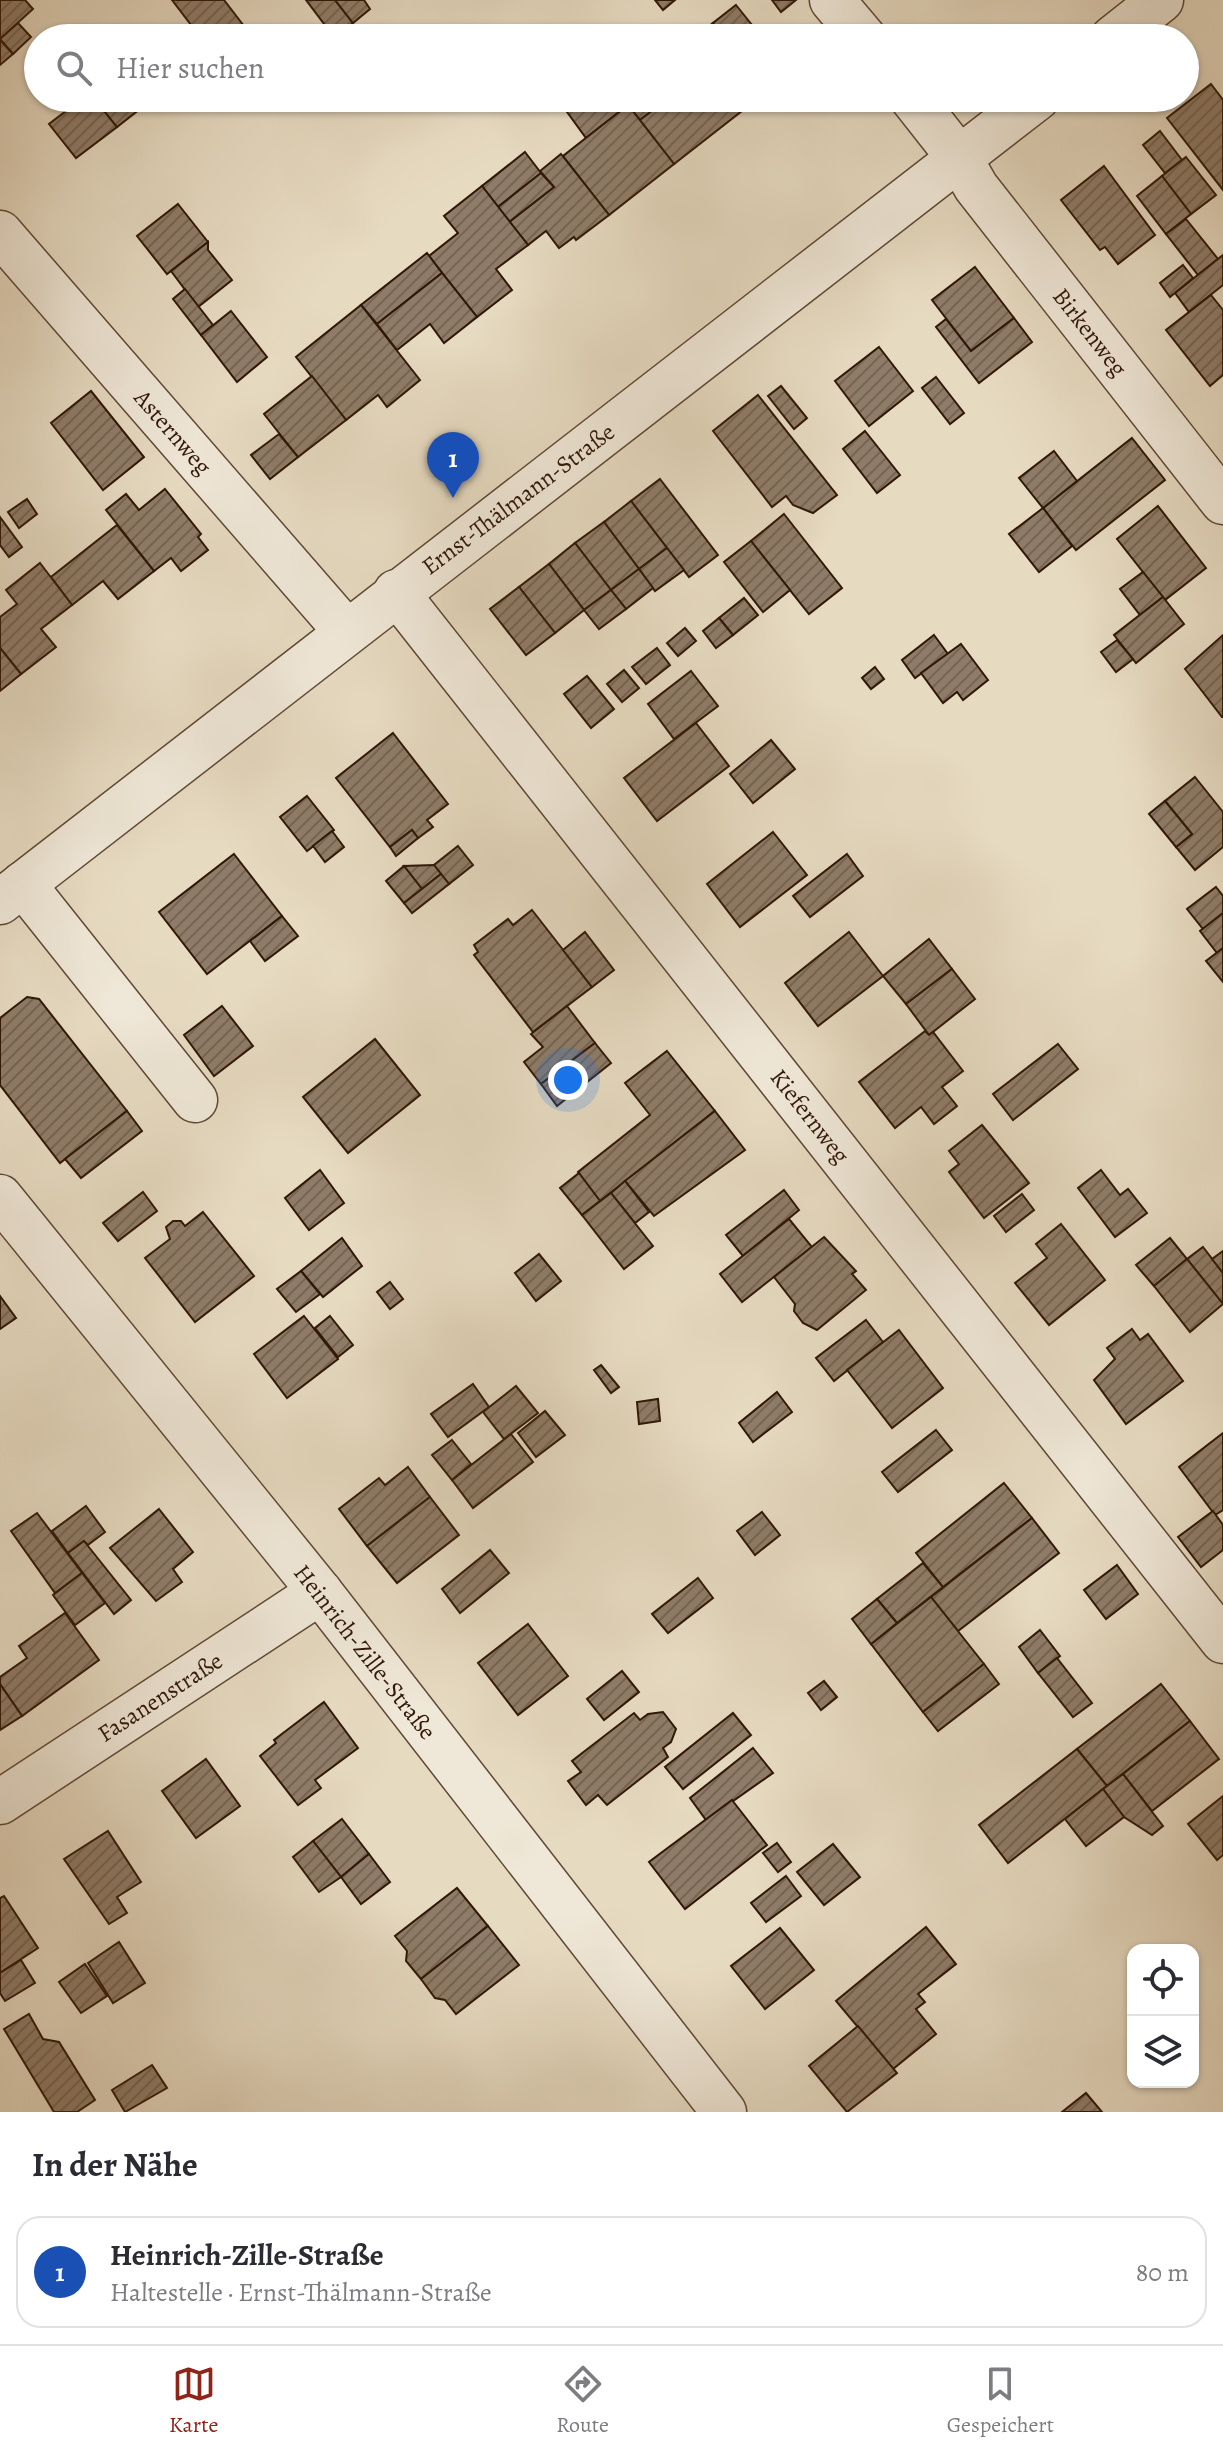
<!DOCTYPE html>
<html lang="de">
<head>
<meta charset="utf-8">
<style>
	body { margin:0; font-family:Alegreya,serif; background:#f2f2f3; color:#2b2b33 }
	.controls { position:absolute; right:24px; bottom:24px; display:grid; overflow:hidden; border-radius:16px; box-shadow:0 2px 6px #0004 }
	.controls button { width:72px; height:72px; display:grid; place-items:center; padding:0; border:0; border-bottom:2px solid #e1e1e2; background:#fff; color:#2b2b33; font:40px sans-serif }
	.you { position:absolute; left:568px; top:1080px; width:28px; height:28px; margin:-20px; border:6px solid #fff; border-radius:50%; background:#1a73e8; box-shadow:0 0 0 12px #1a73e833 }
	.badge { display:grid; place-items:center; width:52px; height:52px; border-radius:50%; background:#8f2418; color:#fff; font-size:26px; font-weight:700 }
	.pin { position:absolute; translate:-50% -66px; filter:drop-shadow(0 2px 4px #0008) }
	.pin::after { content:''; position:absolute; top:42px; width:28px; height:24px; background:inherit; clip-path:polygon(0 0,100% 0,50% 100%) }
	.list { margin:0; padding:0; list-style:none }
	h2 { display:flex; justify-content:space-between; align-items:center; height:104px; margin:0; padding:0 32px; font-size:34px }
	h2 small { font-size:26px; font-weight:400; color:#7c7c81 }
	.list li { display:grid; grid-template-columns:52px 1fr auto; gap:24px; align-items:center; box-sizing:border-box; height:112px; margin:0 16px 16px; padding:0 16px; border:2px solid #e1e1e2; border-radius:24px }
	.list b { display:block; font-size:30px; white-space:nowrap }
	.list p { margin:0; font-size:26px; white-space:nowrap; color:#7c7c81 }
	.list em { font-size:26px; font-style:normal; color:#7c7c81 }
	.icon { flex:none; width:44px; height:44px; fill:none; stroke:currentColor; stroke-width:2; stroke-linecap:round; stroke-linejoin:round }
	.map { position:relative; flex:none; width:1223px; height:2112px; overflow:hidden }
	.search { position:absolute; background:#fff; box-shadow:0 2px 6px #0004; left:24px; right:24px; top:24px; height:88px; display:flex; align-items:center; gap:20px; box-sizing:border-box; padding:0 28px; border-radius:44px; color:#7c7c81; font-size:30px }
	.sheet { height:232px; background:#fff }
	nav { display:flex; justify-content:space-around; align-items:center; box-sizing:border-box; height:112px; border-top:2px solid #e1e1e2; background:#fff; font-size:22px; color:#7c7c81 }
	nav a { display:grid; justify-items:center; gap:4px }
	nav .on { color:#8f2418 }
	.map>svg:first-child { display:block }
	.building { fill:url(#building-hatch); stroke:#301707; stroke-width:2 }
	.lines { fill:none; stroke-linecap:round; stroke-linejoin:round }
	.minor-casing { stroke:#5e4836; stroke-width:47 }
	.minor { stroke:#efe7d7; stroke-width:44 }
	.labels { text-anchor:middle; stroke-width:6; stroke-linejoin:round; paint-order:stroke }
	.street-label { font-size:24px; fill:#301707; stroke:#efe7d7 }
</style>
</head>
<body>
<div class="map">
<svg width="1223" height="2112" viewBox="0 0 1223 2112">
	<defs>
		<pattern id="building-hatch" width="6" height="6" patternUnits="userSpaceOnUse" patternTransform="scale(2)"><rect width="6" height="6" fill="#8f7c68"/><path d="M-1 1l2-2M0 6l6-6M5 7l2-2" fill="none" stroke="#756554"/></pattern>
	</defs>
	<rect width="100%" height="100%" fill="#e6dac1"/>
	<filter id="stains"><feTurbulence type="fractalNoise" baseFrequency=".0025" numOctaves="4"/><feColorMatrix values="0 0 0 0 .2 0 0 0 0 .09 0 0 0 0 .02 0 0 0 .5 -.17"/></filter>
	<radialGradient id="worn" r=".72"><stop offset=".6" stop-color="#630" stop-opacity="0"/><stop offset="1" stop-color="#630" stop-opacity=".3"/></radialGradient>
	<g class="building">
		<polygon points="0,0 25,0 33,9 0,39"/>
		<polygon points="172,0 224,0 244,26 229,38 201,38"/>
		<polygon points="306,0 335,0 353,23 334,37"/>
		<polygon points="335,0 364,0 370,9 353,23"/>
		<polygon points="655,0 675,0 663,10"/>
		<polygon points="772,0 796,0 781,12"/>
		<polygon points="736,5 756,30 745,38 724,38 713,23"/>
		<polygon points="18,23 31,37 13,54 0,39"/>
		<polygon points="713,23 724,38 694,38"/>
		<polygon points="756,30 762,38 745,38"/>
		<polygon points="0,40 13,54 0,65"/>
		<polygon points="1211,84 1223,100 1223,190 1167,118"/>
		<polygon points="83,98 94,98 117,127 76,158 49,124"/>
		<polygon points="94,98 154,98 117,127"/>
		<polygon points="584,98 622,98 628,105 586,138 567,112"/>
		<polygon points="622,98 658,98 662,103 640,120"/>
		<polygon points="658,98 740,98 747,107 674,164 640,120 662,103"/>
		<polygon points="740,98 758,98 747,107"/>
		<polygon points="628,105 674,164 609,215 563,156"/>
		<polygon points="1160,131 1182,160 1165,173 1143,145"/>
		<polygon points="525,152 541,173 498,207 482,186"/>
		<polygon points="561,154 609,215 576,240 574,237 559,248 546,231 528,245 509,222 554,187 540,171"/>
		<polygon points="1186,157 1216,195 1191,214 1162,176"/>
		<polygon points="1104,166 1155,235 1118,264 1105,247 1100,250 1061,200"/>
		<polygon points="541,173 554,187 509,222 498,207"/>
		<polygon points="1162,176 1191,214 1166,234 1137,196"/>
		<polygon points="482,186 528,245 496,269 512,290 477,317 429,256 458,233 444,216"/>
		<polygon points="178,204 208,242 167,274 137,236"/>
		<polygon points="1186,219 1218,259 1198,275 1166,234"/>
		<polygon points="208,242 208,250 232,280 198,307 171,271"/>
		<polygon points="427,253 442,273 377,324 361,305"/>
		<polygon points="1223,255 1223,285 1189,312 1175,293"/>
		<polygon points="1183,265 1193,278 1170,297 1160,283"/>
		<polygon points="975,267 1014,318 971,351 932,300"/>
		<polygon points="442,273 477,317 444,343 430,324 397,350 377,324"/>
		<polygon points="185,289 213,325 201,335 173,299"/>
		<polygon points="1211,295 1223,310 1223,375 1210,386 1166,330"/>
		<polygon points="361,305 420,380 387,407 378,395 346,420 296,357"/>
		<polygon points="231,311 267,357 237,382 201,335"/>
		<polygon points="1014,318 1032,342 979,383 936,327 946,319 971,351"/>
		<polygon points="879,347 913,391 869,426 835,381"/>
		<polygon points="312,376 346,420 298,457 264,414"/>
		<polygon points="936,377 964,413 950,424 922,388"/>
		<polygon points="781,386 807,418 794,429 768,396"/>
		<polygon points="91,391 144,457 103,490 51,423"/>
		<polygon points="758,395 837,495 813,513 793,505 786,496 772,507 713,431"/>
		<polygon points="865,431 900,475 877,493 843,449"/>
		<polygon points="279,434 298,457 270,479 251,455"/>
		<polygon points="1132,438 1165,480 1076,550 1043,508"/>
		<polygon points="1054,451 1077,481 1043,508 1019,478"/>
		<polygon points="660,479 718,555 689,577 631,501"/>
		<polygon points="165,489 201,534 198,537 208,550 181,571 171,558 154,571 106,510 126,494 139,510"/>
		<polygon points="27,499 37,514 19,528 8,512"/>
		<polygon points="631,501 667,548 639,569 604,522"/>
		<polygon points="1158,506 1206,568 1165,600 1117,539"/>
		<polygon points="1043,508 1072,546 1039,572 1009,534"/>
		<polygon points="784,514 842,588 809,614 751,541"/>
		<polygon points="0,517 22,547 9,557 0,545"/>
		<polygon points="604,522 639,569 611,590 575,543"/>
		<polygon points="117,525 154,571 118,599 103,581 72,605 51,577"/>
		<polygon points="751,541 790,590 763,612 724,562"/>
		<polygon points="575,543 611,590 584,610 549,564"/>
		<polygon points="667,548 684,570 655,591 639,569"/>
		<polygon points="40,563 72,605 41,629 56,647 21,674 0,648 0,617 17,604 6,590"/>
		<polygon points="549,564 584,610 555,633 519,587"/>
		<polygon points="639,569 653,588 626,609 611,590"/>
		<polygon points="1143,572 1163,597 1140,615 1120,589"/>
		<polygon points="519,587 555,633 526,655 490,609"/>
		<polygon points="611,590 626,609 599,629 584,610"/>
		<polygon points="1163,597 1184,624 1136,663 1114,635"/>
		<polygon points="744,598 758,615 733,635 719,618"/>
		<polygon points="719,618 733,635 716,648 703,631"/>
		<polygon points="685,628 696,641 678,656 667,643"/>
		<polygon points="934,635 948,654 915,678 902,660"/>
		<polygon points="1223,635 1223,717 1222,717 1185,669"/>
		<polygon points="1117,640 1133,659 1116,672 1101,652"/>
		<polygon points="961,644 988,680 963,700 957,692 943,703 921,673"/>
		<polygon points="0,648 21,674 0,691"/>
		<polygon points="657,648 670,665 646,684 632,667"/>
		<polygon points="875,667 884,679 871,689 862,678"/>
		<polygon points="624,670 639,688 622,702 607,684"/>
		<polygon points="691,671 718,706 674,739 648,704"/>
		<polygon points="587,676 614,709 591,728 564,694"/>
		<polygon points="696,723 729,766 657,821 624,778"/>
		<polygon points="393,733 448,804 427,820 433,827 418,838 412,830 390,847 336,778"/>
		<polygon points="771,740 795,769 753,803 730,774"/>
		<polygon points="1195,777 1223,812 1223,847 1195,870 1176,847 1192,834 1165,801"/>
		<polygon points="307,796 334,830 307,851 280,817"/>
		<polygon points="1165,801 1192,834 1176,847 1149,814"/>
		<polygon points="412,830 418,838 396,856 390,847"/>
		<polygon points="332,831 344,847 325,862 313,846"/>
		<polygon points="773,832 807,875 740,927 707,884"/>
		<polygon points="458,846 473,865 449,884 434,865"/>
		<polygon points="234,854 282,916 207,974 159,912"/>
		<polygon points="847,854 863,876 810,917 793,896"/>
		<polygon points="434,865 441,874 422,889 404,866"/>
		<polygon points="404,866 422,889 404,903 386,881"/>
		<polygon points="441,874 449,884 412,913 404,903"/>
		<polygon points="1216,887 1223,896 1223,913 1203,929 1187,909"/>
		<polygon points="532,910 592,987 533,1032 474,955 478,952 474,945 508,919 513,925"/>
		<polygon points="1223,913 1223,948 1217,953 1200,931"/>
		<polygon points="282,916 298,936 265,961 250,941"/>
		<polygon points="585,932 614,970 592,987 563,950"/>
		<polygon points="849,932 883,976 818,1026 785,983"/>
		<polygon points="929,939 952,969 906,1004 883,976"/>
		<polygon points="1223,948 1223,982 1206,961"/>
		<polygon points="952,969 975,999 929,1035 906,1004"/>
		<polygon points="27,997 39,999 127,1111 60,1163 0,1085 0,1018"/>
		<polygon points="222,1006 253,1046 214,1076 184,1035"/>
		<polygon points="567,1006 595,1043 541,1084 524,1062 543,1047 531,1034"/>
		<polygon points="925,1031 929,1035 933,1032 963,1071 942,1087 957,1106 934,1124 921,1107 895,1128 859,1082"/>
		<polygon points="375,1039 420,1095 348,1153 303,1097"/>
		<polygon points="595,1043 611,1063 557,1106 541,1084"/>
		<polygon points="1058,1044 1078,1069 1013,1120 993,1094"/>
		<polygon points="667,1051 715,1111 600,1201 578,1172 650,1115 625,1083"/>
		<polygon points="127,1111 142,1131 81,1178 65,1159"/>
		<polygon points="715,1111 745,1150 654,1216 625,1181"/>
		<polygon points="982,1125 1029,1183 984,1218 949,1172 959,1164 949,1151"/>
		<polygon points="320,1170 344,1203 309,1230 285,1198"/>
		<polygon points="1101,1170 1120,1195 1128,1189 1147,1213 1115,1237 1078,1188"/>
		<polygon points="579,1173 600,1201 582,1215 560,1188"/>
		<polygon points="625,1181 649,1212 635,1223 611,1193"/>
		<polygon points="784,1190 799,1210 743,1256 726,1235"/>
		<polygon points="143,1192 157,1211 118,1241 103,1223"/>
		<polygon points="611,1193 653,1246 624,1269 582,1215"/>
		<polygon points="1022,1194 1034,1210 1006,1232 994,1216"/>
		<polygon points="203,1212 254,1276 195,1322 145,1258 170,1239 166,1227 173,1221 181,1221 185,1226"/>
		<polygon points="789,1219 812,1247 742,1302 720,1274"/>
		<polygon points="1061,1224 1105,1280 1049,1325 1015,1283 1047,1258 1036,1244"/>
		<polygon points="824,1237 856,1271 852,1274 866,1290 817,1330 803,1323 794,1311 795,1304 774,1277"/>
		<polygon points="342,1238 362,1266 323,1297 301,1271"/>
		<polygon points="1170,1238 1187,1259 1154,1286 1136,1265"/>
		<polygon points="1203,1247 1223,1273 1223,1304 1187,1259"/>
		<polygon points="1223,1251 1223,1273 1212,1259"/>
		<polygon points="539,1254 561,1281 536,1301 515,1273"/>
		<polygon points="1187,1259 1223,1304 1190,1332 1154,1286"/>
		<polygon points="301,1271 320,1294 296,1312 277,1289"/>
		<polygon points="390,1282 403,1299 390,1309 377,1292"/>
		<polygon points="0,1296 16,1318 0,1329"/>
		<polygon points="304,1316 338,1359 287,1398 254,1354"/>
		<polygon points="330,1316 353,1345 338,1357 315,1328"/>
		<polygon points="866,1320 883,1342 834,1381 816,1358"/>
		<polygon points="1132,1329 1140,1340 1148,1334 1183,1381 1126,1424 1094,1380 1115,1359 1107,1348"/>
		<polygon points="899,1330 943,1388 892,1428 847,1370"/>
		<polygon points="601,1365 619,1387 611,1393 594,1370"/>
		<polygon points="473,1384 489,1407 448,1437 431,1414"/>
		<polygon points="516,1386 538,1413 504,1439 483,1412"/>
		<polygon points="777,1392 792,1412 753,1442 739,1423"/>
		<polygon points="658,1399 660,1421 639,1424 637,1402"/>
		<polygon points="545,1411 565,1435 536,1457 518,1433"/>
		<polygon points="936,1430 952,1450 898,1492 882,1472"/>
		<polygon points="1223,1433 1223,1510 1215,1515 1179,1467"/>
		<polygon points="511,1434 533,1462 473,1508 452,1480"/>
		<polygon points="452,1440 471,1464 452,1480 432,1455"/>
		<polygon points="408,1467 430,1497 367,1546 339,1509 379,1478 385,1485"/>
		<polygon points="1004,1483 1032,1518 943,1587 916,1553"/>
		<polygon points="430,1497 459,1535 397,1583 367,1546"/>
		<polygon points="86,1506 105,1532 88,1545 84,1541 68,1553 52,1531"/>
		<polygon points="159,1509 193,1552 173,1569 182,1582 156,1601 110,1548"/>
		<polygon points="1213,1511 1223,1525 1223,1550 1201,1567 1178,1537"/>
		<polygon points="762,1512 780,1535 755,1555 737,1531"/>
		<polygon points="37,1513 82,1573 55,1593 11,1531"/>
		<polygon points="1032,1518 1059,1553 958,1631 931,1597"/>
		<polygon points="84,1541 131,1600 114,1614 68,1553"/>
		<polygon points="490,1550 509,1573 460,1613 442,1589"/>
		<polygon points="923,1563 943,1587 897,1623 877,1599"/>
		<polygon points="1117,1565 1138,1594 1106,1619 1084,1590"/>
		<polygon points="82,1573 105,1603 75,1625 53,1595"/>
		<polygon points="698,1578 713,1598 668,1633 652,1614"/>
		<polygon points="931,1597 984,1664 923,1712 871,1644"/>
		<polygon points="877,1599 897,1623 871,1644 852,1619"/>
		<polygon points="65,1613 99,1660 22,1716 0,1684 0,1677 27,1658 19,1646"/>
		<polygon points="528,1624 568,1676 518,1715 478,1663"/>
		<polygon points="1040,1630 1060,1656 1038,1673 1019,1647"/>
		<polygon points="1057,1658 1092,1703 1073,1717 1038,1673"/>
		<polygon points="984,1664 999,1684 938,1731 923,1712"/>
		<polygon points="622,1671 639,1692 604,1720 587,1699"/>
		<polygon points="824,1681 837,1697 821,1710 808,1693"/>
		<polygon points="0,1684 22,1716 0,1730"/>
		<polygon points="1161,1684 1190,1721 1107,1786 1077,1749"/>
		<polygon points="324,1702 358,1748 315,1780 321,1788 298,1805 260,1756 276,1743 274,1740"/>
		<polygon points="663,1712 676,1729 671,1742 663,1748 668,1757 607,1805 598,1795 586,1805 568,1781 581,1772 572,1761 634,1713 640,1720 648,1714"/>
		<polygon points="733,1713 751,1735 683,1789 665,1767"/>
		<polygon points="1190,1721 1219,1759 1152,1811 1123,1774"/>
		<polygon points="753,1748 773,1773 706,1820 690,1798"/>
		<polygon points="1077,1749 1107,1786 1008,1863 979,1825"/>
		<polygon points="206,1759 240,1806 196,1838 162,1791"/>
		<polygon points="1123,1774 1163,1826 1152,1835 1124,1817 1103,1789"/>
		<polygon points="1103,1789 1124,1817 1086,1846 1065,1819"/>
		<polygon points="1223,1796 1223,1855 1217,1860 1188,1824"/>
		<polygon points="732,1800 767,1845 685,1909 649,1862"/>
		<polygon points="342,1819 369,1854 341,1877 313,1841"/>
		<polygon points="108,1831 141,1882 117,1897 127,1913 109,1924 64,1859"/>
		<polygon points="313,1841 341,1877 319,1892 293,1857"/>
		<polygon points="777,1843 791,1862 778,1872 763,1853"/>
		<polygon points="833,1844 860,1877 824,1905 797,1872"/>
		<polygon points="369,1854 390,1882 361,1904 341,1877"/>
		<polygon points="786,1876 801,1896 766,1922 751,1903"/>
		<polygon points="457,1888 488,1926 421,1979 406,1961 407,1951 395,1936"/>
		<polygon points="4,1896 38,1948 0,1973 0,1898"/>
		<polygon points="488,1926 519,1965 456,2014 445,2000 435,1998 421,1979"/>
		<polygon points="926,1927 956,1964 918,1994 925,2002 916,2009 936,2034 893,2069 836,2001"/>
		<polygon points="780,1928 814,1970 765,2009 731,1966"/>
		<polygon points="119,1942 145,1983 113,2003 88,1963"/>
		<polygon points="21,1960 35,1983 5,2001 0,1993 0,1973"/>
		<polygon points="85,1964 107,1996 81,2013 59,1982"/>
		<polygon points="29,2014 43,2039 59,2042 95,2100 77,2112 54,2112 4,2029"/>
		<polygon points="858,2026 897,2073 847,2112 809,2066"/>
		<polygon points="152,2065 167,2088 125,2112 112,2090"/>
		<polygon points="1086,2093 1102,2112 1062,2112"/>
	</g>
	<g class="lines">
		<defs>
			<g id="minor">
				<polyline points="832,0 864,38"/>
				<polyline points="1113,38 1161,0"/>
				<polyline points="912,98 960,159 976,187 1223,502"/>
				<polyline points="0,233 346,631"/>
				<polyline points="396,592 1223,1641"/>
				<polyline points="23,884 195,1100"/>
				<polyline points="0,902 1037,98"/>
				<polyline points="0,1197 320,1592 724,2112"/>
				<polyline points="0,1802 320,1592"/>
			</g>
		</defs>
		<use href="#minor" class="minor-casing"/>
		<use href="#minor" class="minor"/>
	</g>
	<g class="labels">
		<g class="street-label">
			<text transform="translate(1090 332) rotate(52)" y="8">Birkenweg</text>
			<text transform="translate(173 432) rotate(49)" y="8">Asternweg</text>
			<text transform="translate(518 499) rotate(-37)" y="8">Ernst-Thälmann-Straße</text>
			<text transform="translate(810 1116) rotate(52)" y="8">Kiefernweg</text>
			<text transform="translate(365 1652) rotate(52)" y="8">Heinrich-Zille-Straße</text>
			<text transform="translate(160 1697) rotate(-33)" y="8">Fasanenstraße</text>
		</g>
	</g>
	<rect width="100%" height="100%" filter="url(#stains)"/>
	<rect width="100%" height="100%" fill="url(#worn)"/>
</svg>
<div class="controls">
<button><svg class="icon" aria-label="locate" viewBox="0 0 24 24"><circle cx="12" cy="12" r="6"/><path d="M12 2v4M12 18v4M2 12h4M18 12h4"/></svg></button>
<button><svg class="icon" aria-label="layers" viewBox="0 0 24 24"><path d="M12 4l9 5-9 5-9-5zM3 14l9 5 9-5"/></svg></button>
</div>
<div class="you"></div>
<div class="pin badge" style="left:453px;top:498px;background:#1a4fb4">1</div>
<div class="search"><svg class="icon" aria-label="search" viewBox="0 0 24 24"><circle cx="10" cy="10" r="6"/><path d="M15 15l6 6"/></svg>Hier suchen</div>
</div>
<section class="sheet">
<h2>In der Nähe<small></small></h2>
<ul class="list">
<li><span class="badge" style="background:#1a4fb4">1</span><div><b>Heinrich-Zille-Straße</b><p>Haltestelle · Ernst-Thälmann-Straße</p></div><em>80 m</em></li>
</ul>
</section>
<nav>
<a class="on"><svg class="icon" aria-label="map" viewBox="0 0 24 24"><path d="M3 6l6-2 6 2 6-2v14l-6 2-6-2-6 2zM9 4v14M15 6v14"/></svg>Karte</a>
<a><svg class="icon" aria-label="directions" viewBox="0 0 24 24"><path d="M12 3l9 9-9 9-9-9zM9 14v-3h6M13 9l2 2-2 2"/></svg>Route</a>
<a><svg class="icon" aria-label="saved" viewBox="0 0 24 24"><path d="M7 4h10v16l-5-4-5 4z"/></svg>Gespeichert</a>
</nav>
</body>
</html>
